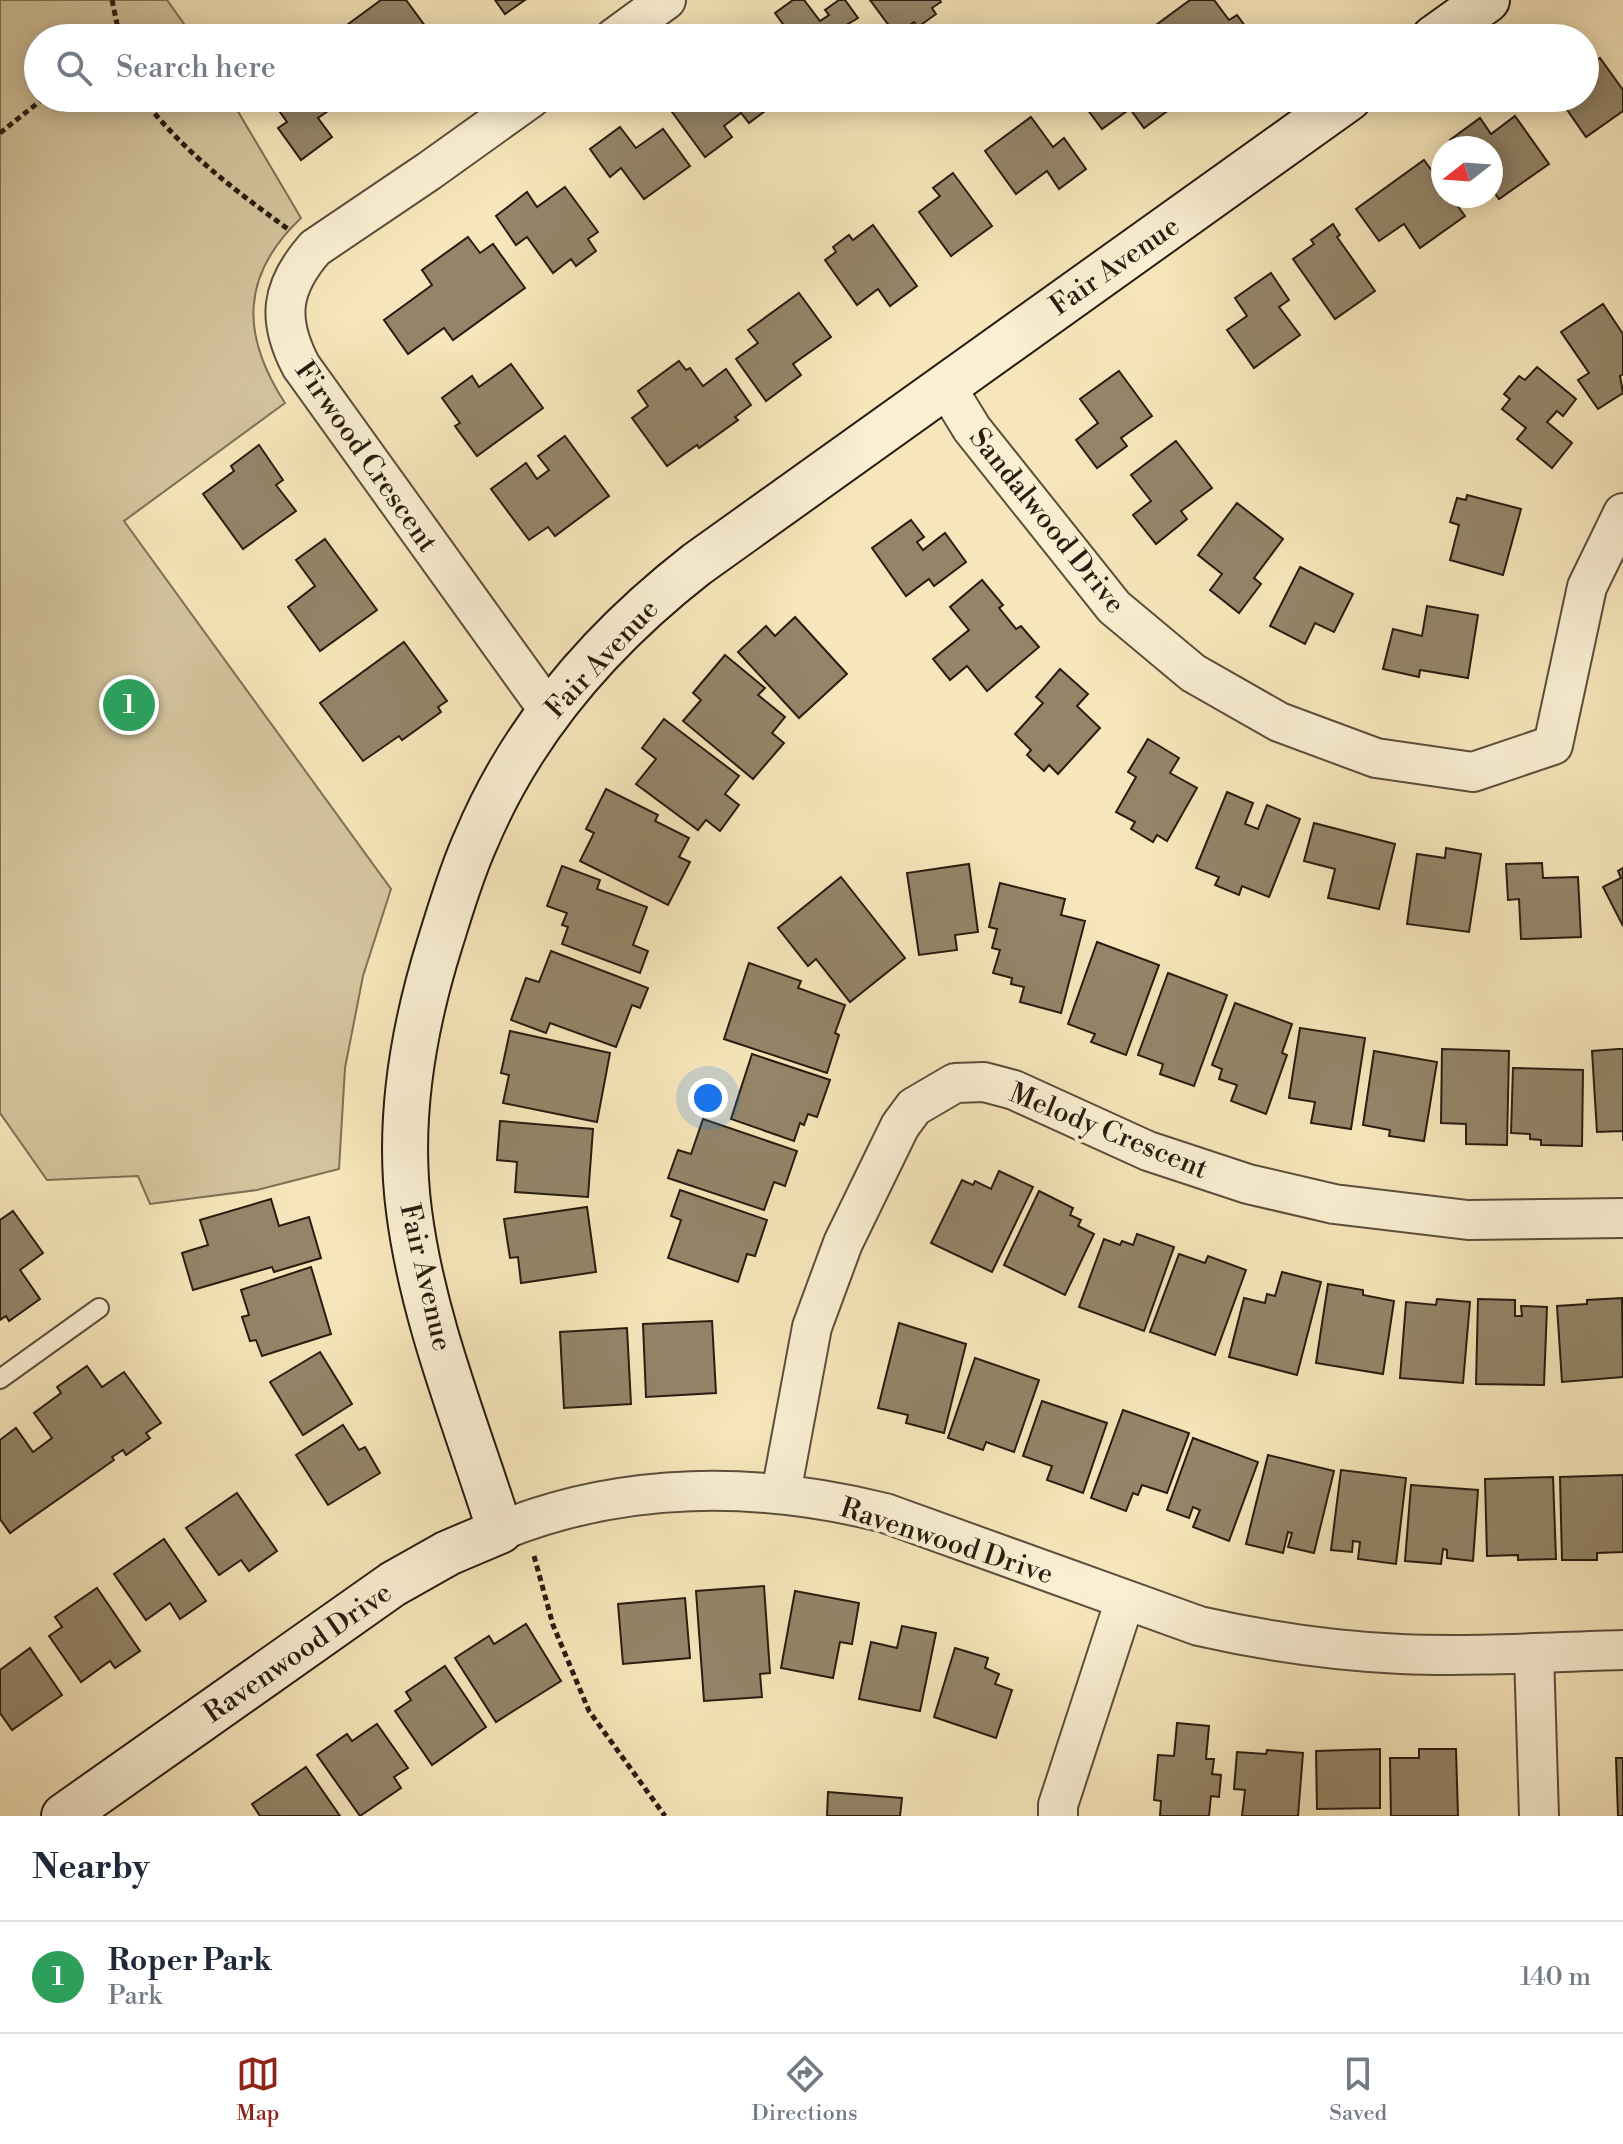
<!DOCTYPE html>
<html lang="en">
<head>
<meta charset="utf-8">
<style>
	body { margin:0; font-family:"Libre Bodoni",serif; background:#f6f6f7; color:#1f2937 }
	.compass { position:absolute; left:1431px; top:136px; width:72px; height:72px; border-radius:50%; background:#fff; box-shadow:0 4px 20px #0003; rotate:253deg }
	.you { position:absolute; left:708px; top:1098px; width:28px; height:28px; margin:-20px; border:6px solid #fff; border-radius:50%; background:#1a73e8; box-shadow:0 0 0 12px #1a73e833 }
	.badge { display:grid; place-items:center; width:52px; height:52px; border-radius:50%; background:#8f2418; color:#fff; font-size:26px; font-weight:700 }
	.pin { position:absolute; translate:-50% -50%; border:4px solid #fff; box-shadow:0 2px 8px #0006 }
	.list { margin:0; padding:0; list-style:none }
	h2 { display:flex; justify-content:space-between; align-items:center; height:104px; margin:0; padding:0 32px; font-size:34px }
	h2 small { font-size:26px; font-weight:400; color:#747a83 }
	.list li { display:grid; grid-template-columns:52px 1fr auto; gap:24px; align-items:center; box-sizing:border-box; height:112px; padding:0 32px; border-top:2px solid #e0e1e3 }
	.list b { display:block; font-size:30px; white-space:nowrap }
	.list p { margin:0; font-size:26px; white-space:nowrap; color:#747a83 }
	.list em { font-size:26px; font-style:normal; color:#747a83 }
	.icon { flex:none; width:44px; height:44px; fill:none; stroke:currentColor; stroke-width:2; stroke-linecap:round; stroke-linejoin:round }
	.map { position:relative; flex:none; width:1623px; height:1816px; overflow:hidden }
	.search { position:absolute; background:#fff; box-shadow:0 4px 20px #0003; left:24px; right:24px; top:24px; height:88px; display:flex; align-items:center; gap:20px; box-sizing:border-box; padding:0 28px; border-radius:44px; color:#747a83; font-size:30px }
	.sheet { height:216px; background:#fff }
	nav { display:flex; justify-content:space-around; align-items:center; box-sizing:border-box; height:112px; border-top:2px solid #e0e1e3; background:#fff; font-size:22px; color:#747a83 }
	nav a { display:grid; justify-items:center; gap:4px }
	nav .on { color:#8f2418 }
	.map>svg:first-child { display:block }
	.green { fill:#d4c49e; stroke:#7e7057; stroke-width:2 }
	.building { fill:#948569; stroke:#281c10; stroke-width:2 }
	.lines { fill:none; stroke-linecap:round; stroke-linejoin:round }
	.lane-casing { stroke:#5c4e3b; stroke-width:22 }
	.street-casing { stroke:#5c4e3b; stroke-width:42 }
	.secondary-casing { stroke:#281c10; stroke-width:48 }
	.path { stroke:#281c10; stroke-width:5; stroke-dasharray:6 4; stroke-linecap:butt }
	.lane { stroke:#faefd3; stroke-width:18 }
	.street { stroke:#faefd3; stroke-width:38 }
	.secondary { stroke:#faefd3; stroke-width:44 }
	.labels { text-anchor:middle; stroke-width:8; stroke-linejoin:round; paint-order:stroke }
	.street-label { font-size:28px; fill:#281c10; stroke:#faefd3 }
</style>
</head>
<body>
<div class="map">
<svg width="1623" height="1816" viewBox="0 0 1623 1816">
	<rect width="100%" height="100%" fill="#f7e6bb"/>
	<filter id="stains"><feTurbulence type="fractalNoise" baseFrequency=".0025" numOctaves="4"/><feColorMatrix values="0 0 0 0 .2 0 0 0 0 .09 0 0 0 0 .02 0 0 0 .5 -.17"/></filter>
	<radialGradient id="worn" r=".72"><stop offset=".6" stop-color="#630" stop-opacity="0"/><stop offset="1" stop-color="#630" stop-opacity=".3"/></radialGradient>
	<path class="green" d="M 0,0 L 167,0 L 194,38 L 38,38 L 38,98 L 230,98 L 301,218 C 240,276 241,335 285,403 L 124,521 L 391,889 L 363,976 L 345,1068 L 339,1169 L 257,1190 L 150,1204 L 138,1176 L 47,1180 L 0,1113 Z"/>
	<g class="building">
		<polygon points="381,0 406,0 434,38 356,38 347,25"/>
		<polygon points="495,0 525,0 505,14"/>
		<polygon points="793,0 804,0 820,21 829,15 825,10 839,0 845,0 858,18 848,24 858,38 793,38 775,13"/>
		<polygon points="870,0 940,0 941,2 932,8 936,14 918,27 914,22 896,35"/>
		<polygon points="1190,0 1214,0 1229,20 1237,15 1254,38 1166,38 1156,25"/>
		<polygon points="1600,58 1623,90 1623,111 1586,137 1563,104 1558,107 1552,98 1585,98 1585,70"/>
		<polygon points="270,98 343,98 344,100 318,118 332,137 301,160 278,128 287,122"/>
		<polygon points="676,98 767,98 773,105 749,123 741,113 724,126 732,137 705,157 667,105"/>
		<polygon points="1079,98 1166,98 1173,107 1144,128 1130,109 1102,129"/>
		<polygon points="1515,116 1549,164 1499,199 1491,188 1491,148 1456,148 1450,140 1480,118 1491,134"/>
		<polygon points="1031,117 1053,147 1064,138 1086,169 1059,189 1047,171 1016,194 985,151"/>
		<polygon points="620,127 636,148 663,129 690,166 644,199 621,168 610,177 590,149"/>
		<polygon points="1424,160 1443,186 1443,196 1450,196 1465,216 1420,248 1404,224 1379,241 1356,209"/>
		<polygon points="953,173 992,226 951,256 919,212 940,196 933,188"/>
		<polygon points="565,187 598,232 588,239 596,251 576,266 571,259 553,273 527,237 516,245 496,216 527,192 537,207"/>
		<polygon points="1333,224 1340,235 1337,237 1375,291 1335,319 1293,259 1314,244 1311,240"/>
		<polygon points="873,225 917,286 890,306 878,289 857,305 825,260 836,252 833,247 849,235 853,240"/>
		<polygon points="468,237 480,253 493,244 525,288 453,340 444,328 408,354 384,320 432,285 422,270"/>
		<polygon points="1271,273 1289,300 1279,307 1300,335 1254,368 1227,330 1247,316 1235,298"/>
		<polygon points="799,293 831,337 793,364 801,375 766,401 736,359 758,343 748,330"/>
		<polygon points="1603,304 1623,334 1623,374 1620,376 1623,393 1598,409 1578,380 1589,373 1561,332"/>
		<polygon points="679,361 686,370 690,368 703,386 726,369 751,405 735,417 738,420 699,448 697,445 667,466 632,418 648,406 638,391"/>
		<polygon points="511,364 543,408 477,456 455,426 460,423 442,398 472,376 479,387"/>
		<polygon points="1537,367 1576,399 1563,416 1557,411 1547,422 1572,443 1552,468 1517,439 1526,428 1502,409 1510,399 1504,394 1519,376 1525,380"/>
		<polygon points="1119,371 1152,416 1121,438 1127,446 1097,468 1076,440 1098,423 1080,399"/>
		<polygon points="565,436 609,496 555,536 548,527 529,540 491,489 526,463 537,479 549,470 538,456"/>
		<polygon points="1176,441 1212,488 1181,511 1187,519 1156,544 1133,515 1151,501 1131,475"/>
		<polygon points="259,445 283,480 276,485 296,511 243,549 203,494 234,471 231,466"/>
		<polygon points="1467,495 1521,509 1503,575 1450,560 1459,525 1450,522 1457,498 1466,500"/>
		<polygon points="1237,503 1283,539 1254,578 1261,584 1239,613 1210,590 1222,574 1198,555"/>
		<polygon points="911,520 924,537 917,542 923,550 945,533 966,562 934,586 929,579 906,596 872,548"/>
		<polygon points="325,539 377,610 320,651 288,607 315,586 296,560"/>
		<polygon points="1300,567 1353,594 1334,632 1315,623 1305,644 1270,626"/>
		<polygon points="982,580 1003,605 999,608 1016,629 1021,626 1039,647 987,691 967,666 950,680 933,659 969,630 950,607"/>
		<polygon points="1427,606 1478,615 1468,678 1420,670 1419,677 1383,669 1393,629 1422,636"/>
		<polygon points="795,617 847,674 799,718 738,652 766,626 775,636"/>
		<polygon points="404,642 447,701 438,707 441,712 402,740 399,736 363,761 320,703"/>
		<polygon points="725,655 765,688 758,695 785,717 772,733 784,743 753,779 683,721 701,700 693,693"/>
		<polygon points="1060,669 1088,694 1077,706 1100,728 1058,774 1049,765 1044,771 1027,755 1031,750 1015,734 1043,703 1036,697"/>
		<polygon points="664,719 739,776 725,794 739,805 720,831 706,820 698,830 636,784 656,759 642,748"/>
		<polygon points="1148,739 1179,758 1170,773 1197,788 1167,841 1157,835 1153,842 1131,829 1135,822 1116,812 1136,777 1128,772"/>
		<polygon points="606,789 658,815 655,821 689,838 679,857 690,862 668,905 580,861 594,833 586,829"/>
		<polygon points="1227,792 1253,803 1245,824 1258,829 1267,805 1300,819 1269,897 1242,886 1239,895 1215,885 1219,877 1196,868"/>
		<polygon points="1314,823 1395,844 1379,909 1328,898 1335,869 1304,861"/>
		<polygon points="1446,848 1481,854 1469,932 1407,924 1417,854 1445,858"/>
		<polygon points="1542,863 1543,878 1578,877 1581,937 1521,939 1519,899 1508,900 1506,864"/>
		<polygon points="969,864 978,932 955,935 957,950 919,955 907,873"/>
		<polygon points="562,866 600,880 597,889 647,907 633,945 648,951 640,973 562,944 568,927 562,925 567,913 547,906"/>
		<polygon points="1623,868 1623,926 1603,887 1621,878 1618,871"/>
		<polygon points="841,877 905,958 850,1002 816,959 808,966 778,928"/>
		<polygon points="1000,883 1065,899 1061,915 1085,921 1061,1013 1020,1002 1024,987 1011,984 1012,978 993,973 1000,950 992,948 997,929 989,927"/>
		<polygon points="1097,942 1159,965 1126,1055 1091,1042 1095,1034 1068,1024"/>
		<polygon points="551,951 648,988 640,1008 632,1005 616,1047 550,1023 546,1033 511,1020 526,978 539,982"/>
		<polygon points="749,963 801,981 798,988 845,1005 835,1033 839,1035 827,1073 724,1039"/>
		<polygon points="1168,973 1227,995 1194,1086 1160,1074 1163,1064 1138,1055"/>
		<polygon points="1235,1003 1292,1024 1282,1053 1287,1055 1266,1114 1231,1101 1237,1085 1219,1079 1222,1069 1212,1065"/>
		<polygon points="1300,1028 1365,1038 1351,1129 1311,1123 1315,1102 1289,1098"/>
		<polygon points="510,1031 610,1053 597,1122 503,1103 509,1075 501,1073"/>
		<polygon points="1442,1049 1509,1051 1507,1145 1466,1144 1466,1124 1441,1123"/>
		<polygon points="1618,1049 1623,1049 1623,1141 1623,1131 1597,1132 1592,1051"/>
		<polygon points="1374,1051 1437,1062 1424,1141 1389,1136 1390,1130 1363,1125"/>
		<polygon points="752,1054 830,1080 817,1117 808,1114 804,1125 800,1123 794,1141 731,1119"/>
		<polygon points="1513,1068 1583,1070 1582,1146 1541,1145 1541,1140 1530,1139 1530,1134 1511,1133"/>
		<polygon points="703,1119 797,1151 785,1186 774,1182 764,1210 668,1178 678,1150 691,1154"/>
		<polygon points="500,1121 593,1129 588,1197 515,1192 517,1162 497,1160"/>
		<polygon points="999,1171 1033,1187 992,1272 931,1243 962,1180 973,1185 975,1181 991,1189"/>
		<polygon points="680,1190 767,1220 755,1256 747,1254 738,1282 668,1258 681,1220 671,1216"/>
		<polygon points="1039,1191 1073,1208 1070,1215 1081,1220 1078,1226 1094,1234 1065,1295 1004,1265"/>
		<polygon points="271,1199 279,1226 309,1217 321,1258 274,1272 272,1267 193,1290 182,1253 208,1245 200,1220"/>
		<polygon points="587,1207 596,1272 521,1283 518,1257 510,1258 504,1219"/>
		<polygon points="13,1211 43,1253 20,1270 40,1299 9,1321 6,1316 0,1320 0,1220"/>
		<polygon points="1137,1234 1174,1247 1144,1331 1079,1307 1104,1239 1120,1245 1122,1241 1133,1245"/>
		<polygon points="1179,1254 1205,1263 1208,1256 1246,1270 1215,1355 1150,1332"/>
		<polygon points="311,1267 331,1334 262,1356 256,1340 250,1341 242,1317 249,1315 241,1290"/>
		<polygon points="1282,1272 1321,1282 1297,1375 1229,1357 1244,1298 1265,1303 1267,1294 1275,1296"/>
		<polygon points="1328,1284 1363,1290 1363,1295 1394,1301 1383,1374 1316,1363"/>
		<polygon points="1622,1298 1623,1377 1562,1382 1557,1306 1587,1304 1587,1300"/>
		<polygon points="1437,1299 1470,1302 1463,1383 1400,1378 1406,1302 1436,1305"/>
		<polygon points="1478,1299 1515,1300 1515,1316 1522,1316 1521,1306 1547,1307 1544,1385 1476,1384"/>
		<polygon points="712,1321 716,1393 646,1397 643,1324"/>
		<polygon points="899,1323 966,1344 944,1433 906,1423 908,1415 878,1408"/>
		<polygon points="627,1328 631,1404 564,1408 560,1332"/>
		<polygon points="320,1352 352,1404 303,1435 270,1382"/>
		<polygon points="975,1358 1039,1380 1014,1452 986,1442 983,1450 948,1438"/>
		<polygon points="87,1366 102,1387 124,1372 161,1423 146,1433 150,1438 126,1455 123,1450 112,1457 114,1460 10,1533 0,1519 0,1440 16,1428 33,1452 52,1438 34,1413 61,1393 57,1387"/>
		<polygon points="1042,1401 1107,1423 1083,1493 1047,1480 1052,1466 1023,1456"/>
		<polygon points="1123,1410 1189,1433 1167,1493 1142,1485 1138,1495 1133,1493 1126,1511 1091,1498"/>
		<polygon points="343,1425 359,1450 365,1447 380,1473 328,1505 296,1455"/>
		<polygon points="1193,1438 1258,1462 1229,1541 1193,1527 1200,1510 1193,1507 1189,1518 1167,1510"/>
		<polygon points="1268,1455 1334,1471 1314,1553 1288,1547 1292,1533 1288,1532 1283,1553 1246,1544"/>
		<polygon points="1341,1470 1406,1478 1396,1564 1358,1559 1360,1542 1353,1541 1352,1552 1331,1550"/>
		<polygon points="1623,1475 1623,1552 1597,1553 1597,1560 1562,1560 1560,1477"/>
		<polygon points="1553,1477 1556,1559 1518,1560 1518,1555 1487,1556 1485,1479"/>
		<polygon points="1411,1485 1478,1490 1473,1561 1447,1558 1447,1550 1443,1549 1441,1564 1405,1561"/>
		<polygon points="237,1493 277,1551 249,1571 241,1560 219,1575 186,1528"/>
		<polygon points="164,1539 206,1601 180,1619 170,1603 146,1620 114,1574"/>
		<polygon points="764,1586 770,1673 760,1674 762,1697 704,1701 696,1591"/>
		<polygon points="97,1588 140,1651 115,1668 110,1661 81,1682 49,1636 62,1627 55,1617"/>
		<polygon points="795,1591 859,1603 852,1644 840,1642 833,1678 781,1668"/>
		<polygon points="685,1598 690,1658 623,1664 618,1604"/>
		<polygon points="526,1624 561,1681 496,1722 455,1658 489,1636 494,1644"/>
		<polygon points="902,1626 936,1633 920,1711 859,1699 871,1642 897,1648"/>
		<polygon points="30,1648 62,1695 12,1730 0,1713 0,1670"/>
		<polygon points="955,1648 988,1658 985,1668 999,1674 995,1684 1012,1690 996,1738 934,1717"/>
		<polygon points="445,1666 486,1727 432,1765 395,1711 411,1700 406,1692"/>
		<polygon points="1177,1723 1209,1726 1206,1759 1214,1759 1212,1774 1221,1775 1219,1797 1211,1796 1209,1816 1160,1816 1161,1801 1154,1800 1158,1755 1174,1756"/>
		<polygon points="377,1724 408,1768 394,1777 401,1788 360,1816 317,1755 347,1734 352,1741"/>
		<polygon points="1380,1749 1380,1808 1317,1809 1316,1751"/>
		<polygon points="1419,1749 1456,1749 1458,1816 1391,1816 1390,1758 1419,1758"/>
		<polygon points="1267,1750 1303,1753 1298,1816 1242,1816 1245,1790 1234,1789 1237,1752 1266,1754"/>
		<polygon points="1616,1758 1623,1758 1623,1816 1618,1816"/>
		<polygon points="306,1767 340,1816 260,1816 252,1804"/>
		<polygon points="828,1792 902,1798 900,1816 827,1816"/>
	</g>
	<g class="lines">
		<defs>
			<polyline id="lane" points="0,1379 99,1308"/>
			<g id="street">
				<polyline points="614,38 666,0"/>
				<path d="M 531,98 L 429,171 L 315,248 C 280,288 277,320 301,366 L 549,711"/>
				<polyline points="945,385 972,429 1114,607 1193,673 1279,722 1376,758 1473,772 1553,745 1587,587 1623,513"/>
				<polyline points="781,1493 812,1327 843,1243 900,1126 914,1107 955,1083 984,1082 1014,1090 1148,1151 1248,1184 1334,1204 1468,1220 1623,1218"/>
				<path d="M 500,1531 C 623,1481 758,1481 885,1513 L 1199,1626 C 1265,1641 1333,1651 1401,1654 C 1475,1657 1549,1652 1623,1650"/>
				<polyline points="1534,1653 1539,1816"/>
				<polyline points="1058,1816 1058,1805 1125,1600"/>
			</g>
			<g id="secondary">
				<polyline points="1434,38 1487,0"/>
				<path d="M 64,1816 L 393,1584 L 448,1553 L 500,1531 C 467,1426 423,1321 409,1211 C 397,1120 413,1029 440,943 C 451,908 461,873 476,840 C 523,728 602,638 697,564 L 1349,98"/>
			</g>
		</defs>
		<use href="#lane" class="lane-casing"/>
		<use href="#street" class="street-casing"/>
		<use href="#secondary" class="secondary-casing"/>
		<g class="path">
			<polyline points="112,0 120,38"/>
			<polyline points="104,38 116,23"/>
			<path d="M 142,98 C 185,153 232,188 288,229"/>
			<polyline points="0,133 44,98"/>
			<polyline points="534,1556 553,1625 589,1711 665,1816"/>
		</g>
		<use href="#lane" class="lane"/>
		<use href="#street" class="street"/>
		<use href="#secondary" class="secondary"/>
	</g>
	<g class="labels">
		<g class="street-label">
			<text transform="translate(1114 265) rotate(-35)" y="10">Fair Avenue</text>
			<text transform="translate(367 456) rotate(55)" y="10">Firwood Crescent</text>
			<text transform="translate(1048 520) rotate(51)" y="10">Sandalwood Drive</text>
			<text transform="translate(601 658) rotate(-47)" y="10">Fair Avenue</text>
			<text transform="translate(1109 1130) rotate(22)" y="10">Melody Crescent</text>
			<text transform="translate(427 1277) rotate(77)" y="10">Fair Avenue</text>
			<text transform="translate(947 1540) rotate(18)" y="10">Ravenwood Drive</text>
			<text transform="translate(297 1652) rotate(-35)" y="10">Ravenwood Drive</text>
		</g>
	</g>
	<rect width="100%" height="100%" filter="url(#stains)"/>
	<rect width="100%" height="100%" fill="url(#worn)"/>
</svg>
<svg class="compass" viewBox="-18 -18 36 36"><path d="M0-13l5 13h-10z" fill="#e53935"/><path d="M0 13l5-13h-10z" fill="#747a83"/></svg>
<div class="you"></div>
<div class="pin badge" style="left:129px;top:705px;background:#2e9e5b">1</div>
<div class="search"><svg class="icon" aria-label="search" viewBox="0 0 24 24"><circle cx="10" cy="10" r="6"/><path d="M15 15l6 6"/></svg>Search here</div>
</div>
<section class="sheet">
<h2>Nearby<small></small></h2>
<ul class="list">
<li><span class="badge" style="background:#2e9e5b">1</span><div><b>Roper Park</b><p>Park</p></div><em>140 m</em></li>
</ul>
</section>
<nav>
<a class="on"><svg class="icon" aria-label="map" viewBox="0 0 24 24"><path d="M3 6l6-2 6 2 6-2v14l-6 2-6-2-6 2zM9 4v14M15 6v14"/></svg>Map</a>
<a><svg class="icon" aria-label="directions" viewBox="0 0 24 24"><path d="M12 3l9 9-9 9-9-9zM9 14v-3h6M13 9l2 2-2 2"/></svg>Directions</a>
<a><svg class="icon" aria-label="saved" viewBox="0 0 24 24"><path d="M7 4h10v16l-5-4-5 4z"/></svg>Saved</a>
</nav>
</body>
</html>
